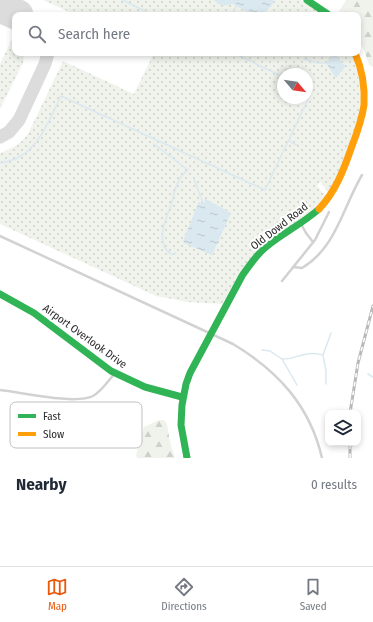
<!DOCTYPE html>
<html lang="en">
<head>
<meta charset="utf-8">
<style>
	body { margin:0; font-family:"Fira Sans Condensed",sans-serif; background:#f2f2f3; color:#1f2937 }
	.controls { position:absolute; right:12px; bottom:12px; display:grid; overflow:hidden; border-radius:8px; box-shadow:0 2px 6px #0003 }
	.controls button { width:36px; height:36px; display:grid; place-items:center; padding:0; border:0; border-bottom:1px solid #e0e1e3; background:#fff; color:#1f2937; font:20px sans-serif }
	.compass { position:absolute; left:277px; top:68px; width:36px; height:36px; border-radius:50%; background:#fff; box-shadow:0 2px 6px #0003; rotate:119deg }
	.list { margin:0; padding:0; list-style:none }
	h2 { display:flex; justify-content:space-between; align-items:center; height:52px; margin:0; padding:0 16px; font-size:17px }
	h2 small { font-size:13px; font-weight:400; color:#747a83 }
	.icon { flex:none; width:22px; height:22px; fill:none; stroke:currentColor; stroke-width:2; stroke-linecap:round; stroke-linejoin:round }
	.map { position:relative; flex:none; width:373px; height:458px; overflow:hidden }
	.search { position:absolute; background:#fff; box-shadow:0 2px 6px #0003; left:12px; right:12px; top:12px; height:44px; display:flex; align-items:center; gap:10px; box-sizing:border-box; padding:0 14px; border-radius:8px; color:#747a83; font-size:15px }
	.sheet { height:108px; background:#fff }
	nav { display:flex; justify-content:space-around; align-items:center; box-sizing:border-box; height:56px; border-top:1px solid #e0e1e3; background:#fff; font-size:11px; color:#747a83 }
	nav a { display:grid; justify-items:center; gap:2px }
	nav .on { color:#ea580c }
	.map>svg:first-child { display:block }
	.grass { fill:url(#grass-dots); fill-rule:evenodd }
	.forest { fill:url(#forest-firs) }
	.water { fill:url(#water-ripples) }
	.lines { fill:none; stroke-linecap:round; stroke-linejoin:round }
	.stream { stroke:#dae8ef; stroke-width:1.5 }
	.taxiway { stroke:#dcdcdc; stroke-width:13 }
	.runway { stroke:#dcdcdc; stroke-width:31 }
	.lane { stroke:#d2d2d2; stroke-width:2.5 }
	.fast { stroke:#30b455; stroke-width:7 }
	.slow { stroke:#ff9f0a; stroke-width:7 }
	.rail-casing { stroke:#b9b9b9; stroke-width:3 }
	.rail { stroke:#fff; stroke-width:1.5; stroke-dasharray:4.5; stroke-linecap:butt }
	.labels { text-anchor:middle; stroke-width:4; stroke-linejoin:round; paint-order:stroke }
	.street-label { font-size:11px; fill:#2d2d2d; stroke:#fff }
	.key { fill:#fff; stroke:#c0c0c0; stroke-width:1 }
	.key-label { font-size:11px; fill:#2d2d2d }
</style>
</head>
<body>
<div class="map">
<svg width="373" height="458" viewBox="0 0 373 458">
	<defs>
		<pattern id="grass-dots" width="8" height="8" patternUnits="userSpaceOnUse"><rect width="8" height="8" fill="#f0f3ec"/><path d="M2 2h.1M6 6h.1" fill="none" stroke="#ced1cb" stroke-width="1.8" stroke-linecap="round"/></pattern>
		<pattern id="forest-firs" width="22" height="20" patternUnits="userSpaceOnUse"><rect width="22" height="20" fill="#f0f3ec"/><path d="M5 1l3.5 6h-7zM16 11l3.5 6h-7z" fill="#ced1cb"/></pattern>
		<pattern id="water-ripples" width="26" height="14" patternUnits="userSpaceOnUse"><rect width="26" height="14" fill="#dae8ef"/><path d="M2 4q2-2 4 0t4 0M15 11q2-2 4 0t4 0" fill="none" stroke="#bbc7cd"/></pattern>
	</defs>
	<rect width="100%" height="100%" fill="#fff"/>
	<g class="grass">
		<polygon points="43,0 301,0 324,15 76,15"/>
		<polygon points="12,39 15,40 15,53 24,53 23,63 0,109 0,64"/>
		<path d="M 154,53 L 352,53 C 359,75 363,96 358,119 C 356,131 350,143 346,154 C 341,167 337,181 328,192 L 320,182 L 317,186 L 325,195 L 321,201 L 307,215 L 264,244 L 255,253 L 239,275 L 222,304 L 188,302 L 156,296 L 0,224 L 0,153 C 12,149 21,143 28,134 L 63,61 L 134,94 ZM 283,74 L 307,74 L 307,98 L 283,98 Z"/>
	</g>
	<g class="forest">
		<polygon points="346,0 373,0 373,67 369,65 364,50 358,39 358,15 340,15 338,13"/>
		<polygon points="159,420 164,420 167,424 170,442 175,458 137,458 136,455 144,427"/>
	</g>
	<g class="water">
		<path d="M 214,0 L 273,0 L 274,1 C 261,23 250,14 233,4 C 225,6 220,7 214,0 Z"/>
		<polygon points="334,53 345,66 345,67 337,77 335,77 326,63"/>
		<polygon points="204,198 231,213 212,255 184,243 183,241 199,201 200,203 203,203 205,201"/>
	</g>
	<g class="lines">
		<g class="stream">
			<polyline points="123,0 145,11"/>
			<polyline points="232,15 236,6"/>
			<polyline points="234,53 283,77"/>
			<polyline points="304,59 318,63 326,63"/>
			<polyline points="289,141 297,145"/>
			<path d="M 154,144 L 188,170 C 176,178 175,192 171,205 C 165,220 155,243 171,254 L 176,253"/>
			<path d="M 0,163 C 36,159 47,124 61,96 L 265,190 L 312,91 L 307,88"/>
			<polyline points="194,179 203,203"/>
			<path d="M 262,350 L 270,351 L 282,359 C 298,359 305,350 323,355"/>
			<polyline points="282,359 297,385"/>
			<polyline points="368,374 373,377"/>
			<polyline points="326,384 326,371 323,355 331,333"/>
		</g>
		<polyline class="taxiway" points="0,137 9,132 19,120 45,64 48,53"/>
		<polyline class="runway" points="0,7 18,15"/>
		<g class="lane">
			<polyline points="301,224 306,233 313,242"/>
			<path d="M 0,236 L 233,344 C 278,371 310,406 322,458"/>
			<path d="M 293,267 L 302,268 C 336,248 343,207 362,175"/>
			<polyline points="282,281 315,240 329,212"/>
			<path d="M 0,390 C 21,392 75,405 93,396 C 102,391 108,381 115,373"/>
		</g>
		<g class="fast">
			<polyline points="307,0 329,15"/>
			<polyline points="0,294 34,313 111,371 145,387 182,397"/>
			<path d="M 187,458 L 181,425 L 182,405 L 186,384 L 190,373 L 242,276 C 249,266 256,255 266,247 C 283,233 302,224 319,209"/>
		</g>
		<path class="slow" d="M 319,209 C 336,191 344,169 352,146 C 357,133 362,119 364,105 C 365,87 362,69 355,53"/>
		<defs>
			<g id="rail">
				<polyline points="350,413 358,363 373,306"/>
				<polyline points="350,458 350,443"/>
			</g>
		</defs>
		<use href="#rail" class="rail-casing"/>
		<use href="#rail" class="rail"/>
	</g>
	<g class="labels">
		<g class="street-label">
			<text transform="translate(279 226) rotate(-38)" y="4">Old Dowd Road</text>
			<text transform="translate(85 336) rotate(36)" y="4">Airport Overlook Drive</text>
		</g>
	</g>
	<rect x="10" y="402" width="132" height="46" rx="6" class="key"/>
	<rect x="18" y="414" width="18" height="4" fill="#30b455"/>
	<rect x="18" y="432" width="18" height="4" fill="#ff9f0a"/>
	<g class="key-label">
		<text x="43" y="420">Fast</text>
		<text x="43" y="438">Slow</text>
	</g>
</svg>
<div class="controls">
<button><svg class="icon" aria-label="layers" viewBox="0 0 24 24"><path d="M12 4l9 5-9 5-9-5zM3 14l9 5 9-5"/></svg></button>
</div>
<svg class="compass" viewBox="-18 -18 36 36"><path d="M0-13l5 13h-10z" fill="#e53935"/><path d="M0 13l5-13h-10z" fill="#747a83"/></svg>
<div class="search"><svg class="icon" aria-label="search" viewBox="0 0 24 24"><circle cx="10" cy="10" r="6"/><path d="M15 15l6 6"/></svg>Search here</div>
</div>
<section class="sheet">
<h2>Nearby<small>0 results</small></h2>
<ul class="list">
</ul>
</section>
<nav>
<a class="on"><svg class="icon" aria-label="map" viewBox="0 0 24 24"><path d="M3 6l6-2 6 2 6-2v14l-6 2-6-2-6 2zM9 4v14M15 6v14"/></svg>Map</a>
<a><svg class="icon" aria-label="directions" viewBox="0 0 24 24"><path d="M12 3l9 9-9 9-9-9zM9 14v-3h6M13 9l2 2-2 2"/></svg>Directions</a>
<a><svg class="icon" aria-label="saved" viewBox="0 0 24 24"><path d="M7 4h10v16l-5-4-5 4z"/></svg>Saved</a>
</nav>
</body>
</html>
